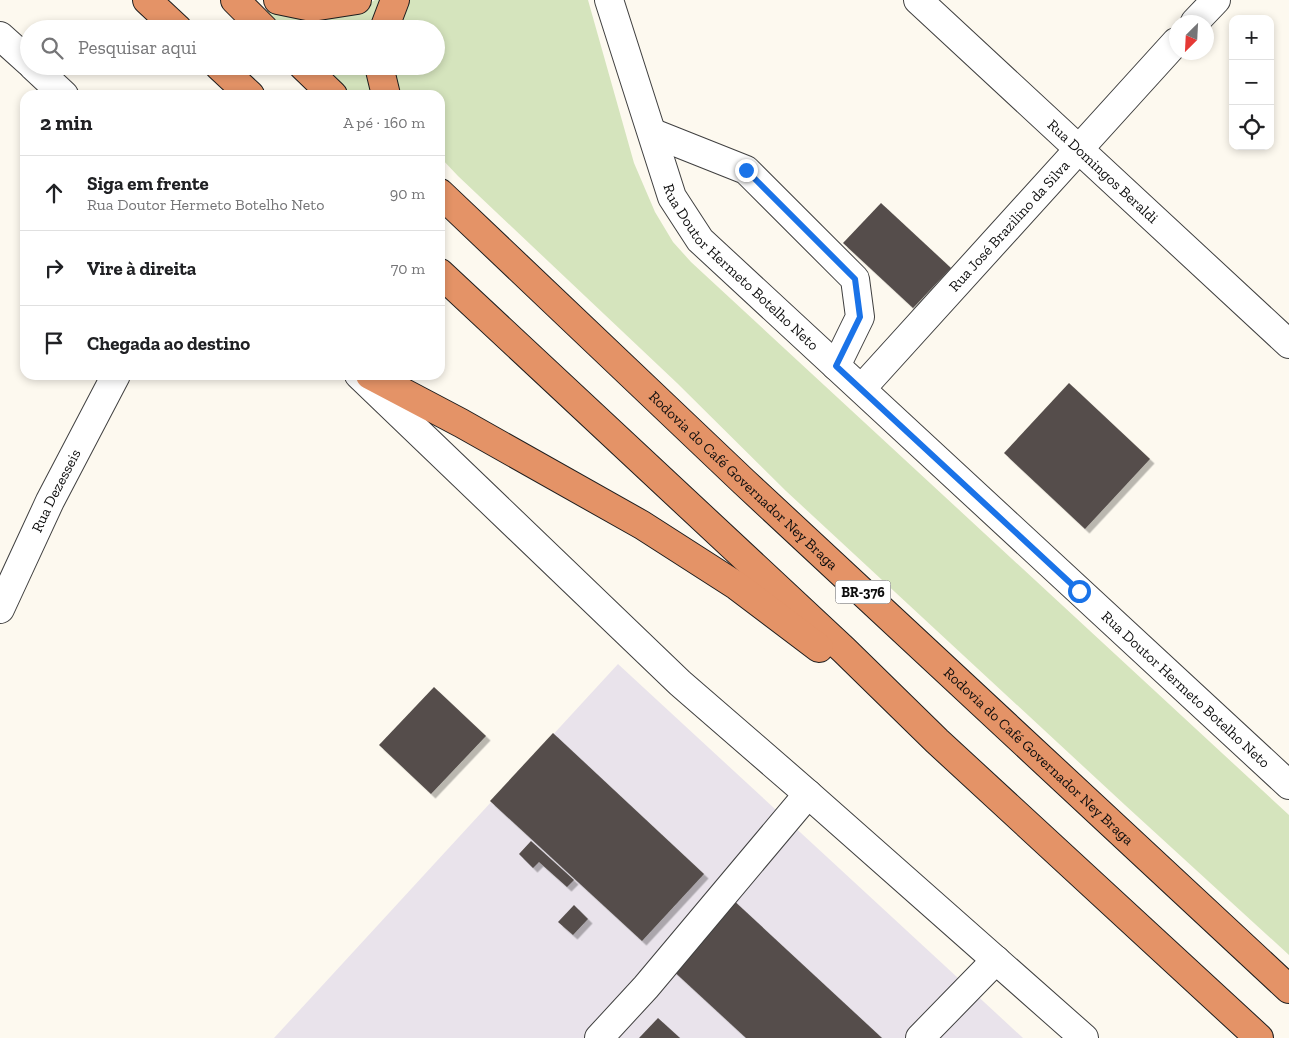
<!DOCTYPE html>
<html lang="pt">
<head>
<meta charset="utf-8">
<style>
	body { margin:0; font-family:"Zilla Slab",serif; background:#f2f2f2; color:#202124 }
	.controls { position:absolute; right:15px; top:15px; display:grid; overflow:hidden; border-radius:10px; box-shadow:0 2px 8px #0003 }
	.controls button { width:45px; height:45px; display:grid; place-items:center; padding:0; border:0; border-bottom:1px solid #e0e0e0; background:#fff; color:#202124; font:25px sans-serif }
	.compass { position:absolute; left:1169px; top:15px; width:45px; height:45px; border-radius:50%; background:#fff; box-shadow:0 2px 8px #0003; rotate:204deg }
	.stop { position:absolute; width:15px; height:15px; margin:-11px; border:4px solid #1a73e8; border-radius:50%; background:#fff }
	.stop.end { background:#1a73e8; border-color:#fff; box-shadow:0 1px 5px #0008 }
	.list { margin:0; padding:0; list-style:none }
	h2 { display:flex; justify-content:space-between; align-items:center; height:65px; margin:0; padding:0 20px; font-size:21px }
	h2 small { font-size:16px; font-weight:400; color:#757577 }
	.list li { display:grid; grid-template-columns:32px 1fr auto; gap:15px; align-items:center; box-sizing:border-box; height:75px; padding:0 20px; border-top:1px solid #e0e0e0 }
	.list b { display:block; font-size:19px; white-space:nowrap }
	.list p { margin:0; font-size:16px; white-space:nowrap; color:#757577 }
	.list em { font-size:16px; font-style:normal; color:#757577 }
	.icon { flex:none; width:28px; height:28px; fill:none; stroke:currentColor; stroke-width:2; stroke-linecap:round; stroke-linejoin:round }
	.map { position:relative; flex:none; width:1289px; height:1038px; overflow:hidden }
	.search { position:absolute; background:#fff; box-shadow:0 2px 8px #0003; left:20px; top:20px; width:425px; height:55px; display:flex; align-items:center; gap:12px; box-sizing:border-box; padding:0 18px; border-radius:28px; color:#757577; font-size:19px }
	.panel { position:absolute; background:#fff; box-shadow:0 2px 8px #0003; left:20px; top:90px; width:425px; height:290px; border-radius:15px }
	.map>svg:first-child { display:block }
	.industrial { fill:#e9e3eb }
	.green { fill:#d5e4bd }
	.building { fill:#554e4b; filter:url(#shadow) }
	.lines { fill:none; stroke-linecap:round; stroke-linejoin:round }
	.minor-casing { stroke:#404040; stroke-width:30 }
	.highway-casing { stroke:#1e1e1e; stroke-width:30 }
	.minor { stroke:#fff; stroke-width:28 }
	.highway { stroke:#e49367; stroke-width:28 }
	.route { stroke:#1a73e8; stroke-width:6 }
	.labels { text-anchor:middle; stroke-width:5; stroke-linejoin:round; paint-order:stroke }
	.shield { fill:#fff; stroke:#565656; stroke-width:1 }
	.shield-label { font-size:14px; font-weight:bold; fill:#0d0d0d }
	.street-label { font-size:15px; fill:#0d0d0d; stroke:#fff }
</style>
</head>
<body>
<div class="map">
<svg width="1289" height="1038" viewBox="0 0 1289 1038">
	<defs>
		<filter id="shadow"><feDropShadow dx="4.5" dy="4.5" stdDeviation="0" flood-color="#0004"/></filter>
	</defs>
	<rect width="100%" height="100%" fill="#fdf9ef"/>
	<polygon class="industrial" points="618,664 1023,1038 274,1038"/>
	<g class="green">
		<polygon points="375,0 382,0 370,29 274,29 261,9 279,14 364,6"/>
		<polygon points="405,0 588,0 634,163 655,212 673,242 691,262 1289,815 1289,955 1125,805 786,491 677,383 458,176 440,157 440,95 393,95 387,66 436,66 436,29 391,29"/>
		<polygon points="315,66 367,66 373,95 346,95"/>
	</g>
	<g class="building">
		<polygon points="881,203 951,268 913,308 843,243"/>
		<polygon points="1069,383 1150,459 1085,529 1004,453"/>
		<polygon points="434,687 486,736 431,794 379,745"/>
		<polygon points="553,733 704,874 642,941 490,801"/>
		<polygon points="531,841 574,880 567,887 539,862 533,868 519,854"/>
		<polygon points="731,898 882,1038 746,1038 668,966"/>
		<polygon points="574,905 588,919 573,935 558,922"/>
		<polygon points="658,1018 680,1038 639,1038"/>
	</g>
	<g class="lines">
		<defs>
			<g id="minor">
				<path id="s1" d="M 609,0 L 672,197 L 700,240 L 1289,785"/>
				<path id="s2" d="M 918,0 L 1289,344"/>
				<polyline points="1195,22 1216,0"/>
				<polyline points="0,36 29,62"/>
				<polyline points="33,66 64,95"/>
				<polyline points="653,133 746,170 855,279 860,317 836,366"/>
				<polyline points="359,375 680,683 808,794 1084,1038"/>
				<path id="s3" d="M 862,388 L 1176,42"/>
				<path id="s4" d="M 0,609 L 50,501 L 116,375"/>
				<polyline points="599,1038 646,987 808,794"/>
				<polyline points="920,1038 996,960"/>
			</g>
			<g id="highway">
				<polyline points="147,0 178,29"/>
				<polyline points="235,0 264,29"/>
				<polyline points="278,0 312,7 357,0"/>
				<polyline points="384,29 395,0"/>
				<polyline points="219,66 250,95"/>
				<polyline points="303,66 333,95"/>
				<polyline points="379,66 386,95"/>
				<path id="s5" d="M 440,193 L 743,481 L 1289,989"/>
				<polyline points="440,273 844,650 937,741 1259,1038"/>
				<polyline points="370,375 461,423 642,525 737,586 819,648"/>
			</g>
		</defs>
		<use href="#minor" class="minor-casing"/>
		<use href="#highway" class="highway-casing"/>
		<use href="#minor" class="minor"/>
		<use href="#highway" class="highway"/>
	</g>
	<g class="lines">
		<polyline class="route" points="746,170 855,279 860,317 836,366 1079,591"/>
	</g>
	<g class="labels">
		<rect class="shield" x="835.5" y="580.5" width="55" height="23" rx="4"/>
		<g class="shield-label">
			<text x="863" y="597">BR-376</text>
		</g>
		<g class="street-label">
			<text dy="5" stroke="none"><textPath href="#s2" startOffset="252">Rua Domingos Beraldi</textPath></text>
			<text dy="5" stroke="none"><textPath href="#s3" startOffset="219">Rua José Brazilino da Silva</textPath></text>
			<text dy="5" stroke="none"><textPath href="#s1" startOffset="305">Rua Doutor Hermeto Botelho Neto</textPath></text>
			<text dy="5" stroke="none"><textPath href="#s5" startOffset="418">Rodovia do Café Governador Ney Braga</textPath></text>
			<text dy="5" stroke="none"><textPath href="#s4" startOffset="131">Rua Dezesseis</textPath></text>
			<text dy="5" stroke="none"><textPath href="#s1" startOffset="920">Rua Doutor Hermeto Botelho Neto</textPath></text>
			<text dy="5" stroke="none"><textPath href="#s5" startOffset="822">Rodovia do Café Governador Ney Braga</textPath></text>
		</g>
	</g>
</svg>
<div class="controls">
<button>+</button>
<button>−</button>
<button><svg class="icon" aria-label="locate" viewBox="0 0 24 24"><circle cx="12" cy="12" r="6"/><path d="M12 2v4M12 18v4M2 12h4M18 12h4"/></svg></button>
</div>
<svg class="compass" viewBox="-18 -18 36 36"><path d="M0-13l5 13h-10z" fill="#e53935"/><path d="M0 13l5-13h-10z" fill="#757577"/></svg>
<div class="stop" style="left:1079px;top:591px"></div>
<div class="stop end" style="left:746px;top:170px"></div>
<div class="search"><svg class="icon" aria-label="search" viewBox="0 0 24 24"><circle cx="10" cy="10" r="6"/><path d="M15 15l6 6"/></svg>Pesquisar aqui</div>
<section class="panel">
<h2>2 min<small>A pé · 160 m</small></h2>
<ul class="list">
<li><svg class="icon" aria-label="ahead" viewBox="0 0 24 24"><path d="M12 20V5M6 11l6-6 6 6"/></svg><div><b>Siga em frente</b><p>Rua Doutor Hermeto Botelho Neto</p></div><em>90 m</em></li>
<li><svg class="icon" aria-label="right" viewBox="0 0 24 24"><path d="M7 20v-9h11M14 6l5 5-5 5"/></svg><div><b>Vire à direita</b></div><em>70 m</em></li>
<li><svg class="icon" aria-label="arrive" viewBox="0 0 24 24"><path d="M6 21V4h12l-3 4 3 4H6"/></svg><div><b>Chegada ao destino</b></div></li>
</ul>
</section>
</div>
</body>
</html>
